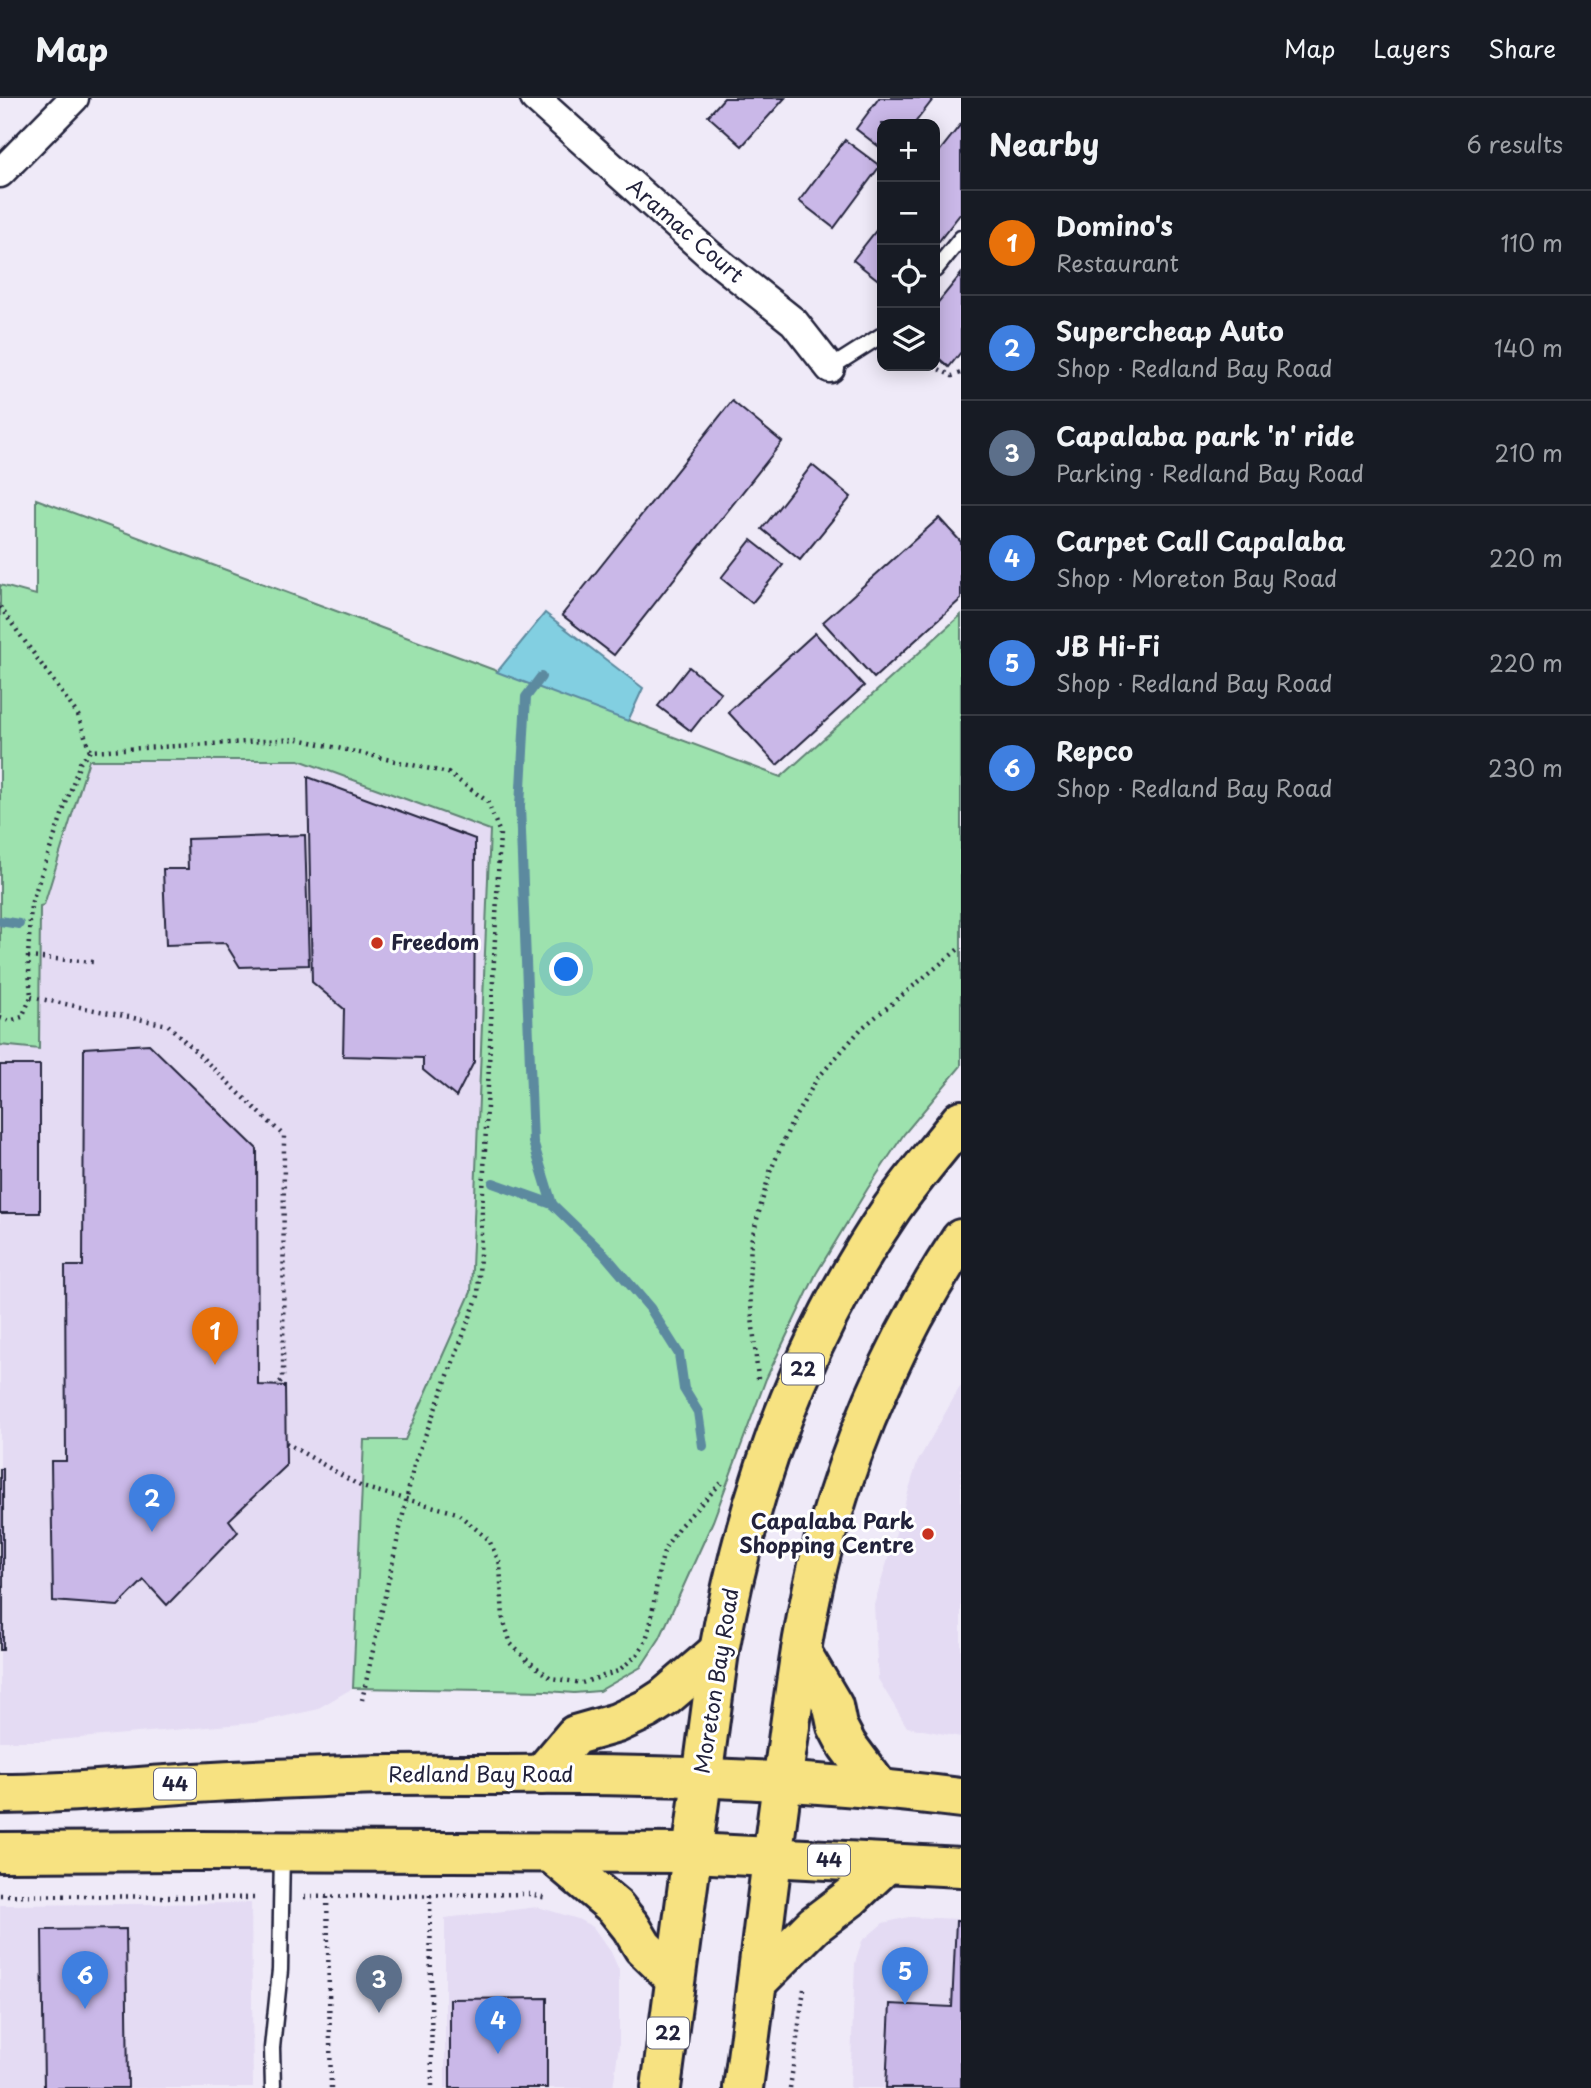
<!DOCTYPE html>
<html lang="en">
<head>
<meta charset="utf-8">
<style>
	body { margin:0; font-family:"Playpen Sans",sans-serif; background:#20242c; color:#f1f3f6 }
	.controls { position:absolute; right:21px; top:21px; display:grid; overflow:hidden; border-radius:14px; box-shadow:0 4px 18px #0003 }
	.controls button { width:63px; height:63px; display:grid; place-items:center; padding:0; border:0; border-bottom:2px solid #363941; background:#171b24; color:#f1f3f6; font:35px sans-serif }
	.you { position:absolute; left:567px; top:872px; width:24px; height:24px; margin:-18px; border:5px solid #fff; border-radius:50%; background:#1a73e8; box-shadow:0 0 0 10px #1a73e833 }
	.badge { display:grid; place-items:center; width:46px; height:46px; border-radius:50%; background:#ea580c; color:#fff; font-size:23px; font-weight:700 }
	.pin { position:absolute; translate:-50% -58px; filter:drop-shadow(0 2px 4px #0008) }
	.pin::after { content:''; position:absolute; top:37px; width:24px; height:21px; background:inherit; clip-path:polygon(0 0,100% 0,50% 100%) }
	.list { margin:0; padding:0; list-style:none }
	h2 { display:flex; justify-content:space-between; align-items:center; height:91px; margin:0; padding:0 28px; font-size:30px }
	h2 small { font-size:23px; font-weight:400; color:#9ea1a6 }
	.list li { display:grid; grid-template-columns:46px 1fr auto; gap:21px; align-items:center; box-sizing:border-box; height:105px; padding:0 28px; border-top:2px solid #363941 }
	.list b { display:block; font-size:26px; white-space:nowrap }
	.list p { margin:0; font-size:23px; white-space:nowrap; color:#9ea1a6 }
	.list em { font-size:23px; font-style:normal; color:#9ea1a6 }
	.icon { flex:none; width:38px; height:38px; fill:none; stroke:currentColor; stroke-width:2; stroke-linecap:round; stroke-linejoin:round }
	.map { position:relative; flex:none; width:961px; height:1990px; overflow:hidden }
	header { display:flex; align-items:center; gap:42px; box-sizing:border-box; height:98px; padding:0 35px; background:#171b24; border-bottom:2px solid #363941 }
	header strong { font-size:33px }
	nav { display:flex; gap:38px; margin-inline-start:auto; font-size:24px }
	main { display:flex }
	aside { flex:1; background:#171b24 }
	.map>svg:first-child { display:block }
	.built { fill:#e4dbf3 }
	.green { fill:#9de2ae; stroke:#608274; stroke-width:2 }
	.water { fill:#82cfe1; stroke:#5c8a9f; stroke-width:2 }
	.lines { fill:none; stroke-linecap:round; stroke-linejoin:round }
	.stream { stroke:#5c8a9f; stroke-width:10 }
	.building { fill:#cab8e8; stroke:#22223b; stroke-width:2 }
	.lane-casing { stroke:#22223b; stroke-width:19 }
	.street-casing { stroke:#22223b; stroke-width:33 }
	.primary-casing { stroke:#22223b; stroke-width:44 }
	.highway-casing { stroke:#22223b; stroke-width:44 }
	.path { stroke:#22223b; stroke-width:4.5; stroke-dasharray:2 5; stroke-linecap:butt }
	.lane { stroke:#fff; stroke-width:14 }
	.street { stroke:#fff; stroke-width:28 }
	.primary { stroke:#f7e281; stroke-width:38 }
	.highway { stroke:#f7e281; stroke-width:38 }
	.poi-dot { fill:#c8321e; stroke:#fff; stroke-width:2.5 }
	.labels { text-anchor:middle; stroke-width:6; stroke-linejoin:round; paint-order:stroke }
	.shield { fill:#fff; stroke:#646476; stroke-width:2 }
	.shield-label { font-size:19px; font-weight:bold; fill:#22223b }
	.street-label { font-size:21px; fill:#22223b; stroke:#fff }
	.poi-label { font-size:21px; font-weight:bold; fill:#22223b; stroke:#fff; text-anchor:start }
</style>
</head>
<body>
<header>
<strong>Map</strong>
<nav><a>Map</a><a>Layers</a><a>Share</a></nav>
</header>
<main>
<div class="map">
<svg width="961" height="1990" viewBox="0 0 961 1990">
	<rect width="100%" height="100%" fill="#efeaf8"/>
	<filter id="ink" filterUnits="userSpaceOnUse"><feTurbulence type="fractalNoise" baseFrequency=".0143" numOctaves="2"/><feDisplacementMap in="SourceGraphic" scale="14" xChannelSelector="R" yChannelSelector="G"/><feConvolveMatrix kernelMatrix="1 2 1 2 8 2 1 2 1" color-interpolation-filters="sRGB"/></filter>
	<g filter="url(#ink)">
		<g class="built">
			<polygon points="89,662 299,662 491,732 471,1194 405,1342 364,1342 353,1590 315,1612 253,1625 45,1643 0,1643 0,947 39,951 40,808 44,807"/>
			<polygon points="961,1287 961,1639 907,1629 878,1581 874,1507 917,1365"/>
			<polygon points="251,1805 253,1990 0,1990 0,1807"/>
			<polygon points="538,1809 578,1821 593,1829 611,1854 619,1872 619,1947 613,1990 445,1990 445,1820"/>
			<polygon points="909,1819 961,1821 961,1990 850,1990 855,1865 862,1843 883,1825"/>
		</g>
		<polygon class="green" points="36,401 781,679 961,517 961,968 904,1036 868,1090 816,1176 766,1281 713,1423 660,1540 641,1569 599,1593 574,1595 547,1593 353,1590 364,1342 405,1342 471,1194 490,732 299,662 89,662 44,807 40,808 39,951 0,947 0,487 36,497"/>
		<polygon class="water" points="545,515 643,590 628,623 497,574"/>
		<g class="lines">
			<g class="stream">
				<polyline points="541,579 526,599 520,708 533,1044 552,1106"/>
				<polyline points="0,823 19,826"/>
				<polyline points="493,1085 552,1106 604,1156 650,1210 679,1256 684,1291 698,1314 703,1348"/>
			</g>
		</g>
		<g class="building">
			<polygon points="724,0 785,0 742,48 708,18"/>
			<polygon points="879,0 934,0 914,26 882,26 882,51 856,31"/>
			<polygon points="961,26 961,115 935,148 935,59"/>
			<polygon points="845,42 880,68 834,130 799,103"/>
			<polygon points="882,125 882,185 853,162"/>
			<polygon points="961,176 961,254 949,269 935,257 935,208"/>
			<polygon points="732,303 782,344 614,557 562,517"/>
			<polygon points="812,367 851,399 800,462 762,431"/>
			<polygon points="939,420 961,444 961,501 874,580 823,524"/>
			<polygon points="751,442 783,467 752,505 721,480"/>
			<polygon points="815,535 864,588 777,667 728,614"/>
			<polygon points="689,569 721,595 691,633 658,608"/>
			<polygon points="308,679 475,741 474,964 456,999 423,972 423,960 343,958 344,911 312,884"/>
			<polygon points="305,737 309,867 240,869 225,845 166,847 163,771 188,771 187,741"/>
			<polygon points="149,946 257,1051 258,1287 285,1288 286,1368 229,1422 238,1434 167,1507 144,1482 118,1508 53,1503 51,1363 66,1363 65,1168 83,1168 84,950"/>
			<rect x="0" y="967" width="40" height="148"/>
			<rect x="0" y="1371" width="3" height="181"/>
			<polygon points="956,1823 961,1823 961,1990 886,1990 890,1906 952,1909"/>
			<polygon points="126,1831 128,1990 44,1990 42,1832"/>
			<polygon points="547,1900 547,1990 450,1990 450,1901"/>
		</g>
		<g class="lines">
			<defs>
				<g id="lane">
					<polyline points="935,172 961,140"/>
					<polyline points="830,270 882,237"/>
					<polyline points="273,1990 272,1950 280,1872 282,1754"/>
				</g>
				<g id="street">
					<polyline points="535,0 711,158 794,224 830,270"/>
					<polyline points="0,75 74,0"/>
				</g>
				<g id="primary">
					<path d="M 0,1696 C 65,1696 130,1689 195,1685 C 246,1682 297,1680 348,1678 C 396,1676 444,1677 491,1677 C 648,1676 805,1680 961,1700"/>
					<polyline points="0,1754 195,1753 693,1755 961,1769"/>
				</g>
				<g id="highway">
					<polyline points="801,1554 833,1608 837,1628 847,1647 879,1690"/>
					<polyline points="541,1677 575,1637 617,1625 647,1611 664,1600 719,1553"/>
					<polyline points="551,1755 615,1809 631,1829 643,1849 675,1880"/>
					<polyline points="757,1884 814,1827 851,1799 887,1765"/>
					<path d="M 661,1990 L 719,1553 C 747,1395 801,1243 892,1110 C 913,1080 938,1051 961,1022"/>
					<path d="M 743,1990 C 759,1874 771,1758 788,1643 C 797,1576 806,1509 824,1444 C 854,1337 899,1234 961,1141"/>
				</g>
			</defs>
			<use href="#lane" class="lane-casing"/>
			<use href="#street" class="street-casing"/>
			<use href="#primary" class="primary-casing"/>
			<use href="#highway" class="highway-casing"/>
			<g class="path">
				<polyline points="933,268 952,278 961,275"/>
				<polyline points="0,509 78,617 90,653"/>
				<polyline points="28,859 94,864"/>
				<polyline points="31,899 168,927 284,1038 283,1281 276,1288"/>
				<polyline points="0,920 10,923 22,919 31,899 28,859 31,806 80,665 90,653 298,641 448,675 487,703 500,735 478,1198 414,1367 362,1602"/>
				<polyline points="758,1281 749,1187 751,1143 770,1074 792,1024 817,981 862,930 961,849"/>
				<polyline points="286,1345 362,1389 457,1415 489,1442 500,1466 503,1521 511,1546 528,1563 551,1580 582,1585 618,1573 636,1558 644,1547 650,1529 659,1472 665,1450 678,1430 721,1385"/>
				<polyline points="0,1797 257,1800"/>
				<polyline points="430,1797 432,1990"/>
				<polyline points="304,1799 530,1796 547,1800"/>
				<polyline points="327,1799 331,1990"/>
				<polyline points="790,1990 804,1891"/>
			</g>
			<use href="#lane" class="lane"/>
			<use href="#street" class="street"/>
			<use href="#primary" class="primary"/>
			<use href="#highway" class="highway"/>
		</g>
	</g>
	<g class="poi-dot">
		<circle cx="377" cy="845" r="7"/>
		<circle cx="928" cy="1436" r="7"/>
	</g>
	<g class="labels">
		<g class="shield">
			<rect x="782" y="1255.5" width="42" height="31" rx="5"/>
			<rect x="154" y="1670.5" width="42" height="31" rx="5"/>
			<rect x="808" y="1746.5" width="42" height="31" rx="5"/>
			<rect x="647" y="1919.5" width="42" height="31" rx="5"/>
		</g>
		<g class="shield-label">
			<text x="803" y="1278">22</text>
			<text x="175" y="1693">44</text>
			<text x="829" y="1769">44</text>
			<text x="668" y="1942">22</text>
		</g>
		<g class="street-label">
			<text transform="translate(685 133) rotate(41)" y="7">Aramac Court</text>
			<text transform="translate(717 1583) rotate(-81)" y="7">Moreton Bay Road</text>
			<text x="481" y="1684">Redland Bay Road</text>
		</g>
		<g class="poi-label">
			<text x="391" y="852">Freedom</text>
			<text x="914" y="1431" text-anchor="end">Capalaba Park<tspan x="914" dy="24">Shopping Centre</tspan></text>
		</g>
	</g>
</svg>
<div class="controls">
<button>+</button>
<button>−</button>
<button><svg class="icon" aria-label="locate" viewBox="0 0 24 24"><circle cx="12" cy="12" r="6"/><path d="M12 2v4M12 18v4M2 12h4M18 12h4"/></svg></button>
<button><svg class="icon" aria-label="layers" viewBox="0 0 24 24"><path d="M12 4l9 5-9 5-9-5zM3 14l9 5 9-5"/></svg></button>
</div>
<div class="you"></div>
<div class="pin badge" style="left:215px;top:1267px;background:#e8710a">1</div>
<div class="pin badge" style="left:152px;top:1434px;background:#3f7fe0">2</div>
<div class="pin badge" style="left:379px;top:1915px;background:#5c6f8a">3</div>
<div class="pin badge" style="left:498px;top:1956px;background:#3f7fe0">4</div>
<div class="pin badge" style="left:905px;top:1907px;background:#3f7fe0">5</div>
<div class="pin badge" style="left:85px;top:1911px;background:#3f7fe0">6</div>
</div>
<aside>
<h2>Nearby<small>6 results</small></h2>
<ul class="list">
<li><span class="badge" style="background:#e8710a">1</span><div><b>Domino's</b><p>Restaurant</p></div><em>110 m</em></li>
<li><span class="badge" style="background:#3f7fe0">2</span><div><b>Supercheap Auto</b><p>Shop · Redland Bay Road</p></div><em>140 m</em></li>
<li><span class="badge" style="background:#5c6f8a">3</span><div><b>Capalaba park 'n' ride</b><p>Parking · Redland Bay Road</p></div><em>210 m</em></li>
<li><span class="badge" style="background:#3f7fe0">4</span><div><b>Carpet Call Capalaba</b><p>Shop · Moreton Bay Road</p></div><em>220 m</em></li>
<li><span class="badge" style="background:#3f7fe0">5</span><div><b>JB Hi-Fi</b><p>Shop · Redland Bay Road</p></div><em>220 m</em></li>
<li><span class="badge" style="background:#3f7fe0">6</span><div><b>Repco</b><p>Shop · Redland Bay Road</p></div><em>230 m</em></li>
</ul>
</aside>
</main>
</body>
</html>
